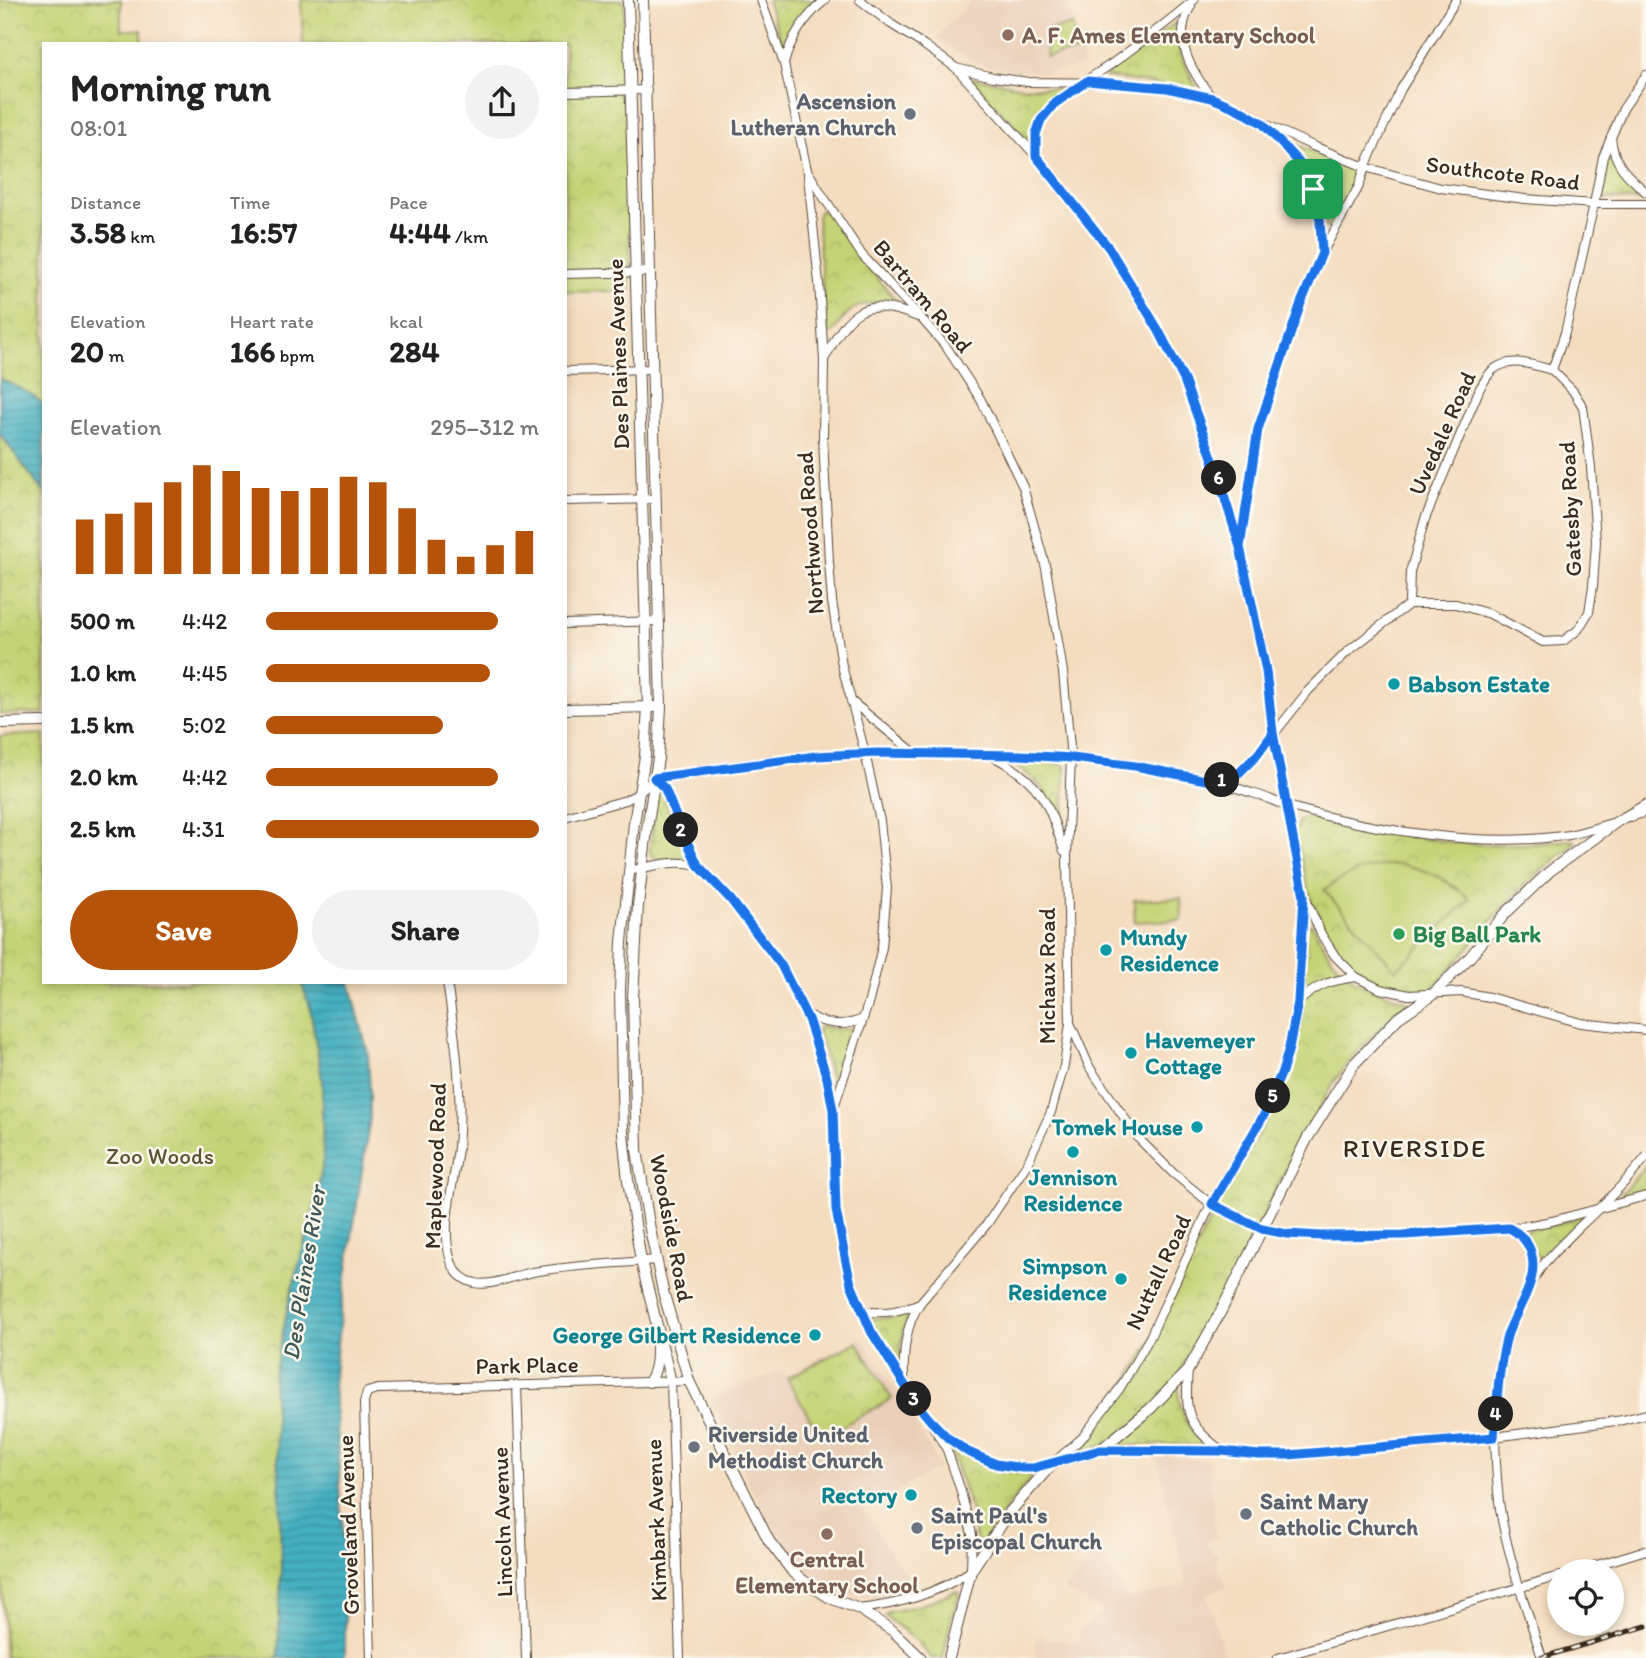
<!DOCTYPE html>
<meta charset="utf-8">
<style>
:root{--surface:#fff;--page:#f2f2f2;--text:#222;--muted:#767676;--accent:#b45309}
body{margin:0;font-family:Itim,sans-serif;background:var(--page);color:var(--text);height:100vh;display:flex;flex-direction:column;font-size:26px;white-space:nowrap}
*{box-sizing:border-box;margin:0}
p{font-size:23px;color:var(--muted)}
.icon{flex:none;width:38px;height:38px;fill:none;stroke:currentColor;stroke-width:2;stroke-linecap:round;stroke-linejoin:round}
.map{position:relative;flex:1;overflow:hidden}
.sheet{position:absolute;left:42px;top:42px;width:525px;height:942px;display:flex;flex-direction:column;background:var(--surface);border-radius:0px;box-shadow:0 4px 10px #0003}
.sheet>*{flex:none}
.buttons{position:absolute;left:1547px;top:1559px;display:grid;gap:14px}
.buttons a{display:grid;place-items:center;width:77px;height:77px;border-radius:50%;background:var(--surface);box-shadow:0 4px 10px #0003;font-size:35px}
.pin{position:absolute;display:grid;place-items:center;width:60px;height:60px;color:#fff;margin:-30px;border-radius:14px;box-shadow:0 4px 10px #0006}
.km{position:absolute;width:35px;height:35px;margin:-18px;border-radius:50%;background:#222;color:#fff;font-size:19px;line-height:35px;text-align:center}
.round{display:grid;place-items:center;flex:none;width:74px;height:74px;border-radius:37px;background:var(--page)}
.head{display:flex;align-items:center;justify-content:space-between;height:119px;padding:0 28px}
h1{font-size:38px;font-weight:700;line-height:52px}
.metrics{display:grid;grid-template-columns:repeat(3,1fr);gap:10px;height:119px;padding:7px 28px}
.metrics div{display:grid;align-content:center}
.metrics b{font-size:30px;font-weight:700}
.metrics small{font-size:19px;font-weight:400}
.metrics p{font-size:19px}
.chart{height:196px;padding:14px 28px}
.chart p{display:flex;justify-content:space-between}
.chart svg{width:100%;height:126px;margin-top:7px;stroke:var(--accent);stroke-width:6}
.action{display:flex;gap:14px;margin-top:auto;padding:14px 28px}
.action a{flex:1;height:80px;border-radius:42px;background:var(--accent);color:#fff;font-size:28px;font-weight:700;line-height:80px;text-align:center}
.action a+a{background:var(--page);color:var(--text)}
ul{padding:0 28px;list-style:none;font-size:23px}
li{display:grid;grid-template-columns:112px 84px 1fr;align-items:center;height:52px}
li i{height:18px;border-radius:9px;background:var(--accent)}
.map>svg:first-child{display:block}
.built{fill:#eaceb7}
.park{fill:url(#park-crowns);stroke:#807e4a;stroke-width:2}
.pitch{fill:#c4d375;stroke:#807e4a;stroke-width:2}
.water{fill:url(#water-rules);stroke:#406d70;stroke-width:2}
.lines{fill:none;stroke-linecap:round;stroke-linejoin:round}
.minor-casing{stroke:#574536;stroke-width:10}
.tertiary-casing{stroke:#574536;stroke-width:12}
.minor{stroke:#fff;stroke-width:8}
.tertiary{stroke:#fff;stroke-width:10}
.rail-casing{stroke:#3b2a1e;stroke-width:5}
.rail{stroke:#fbf7ec;stroke-width:2.5;stroke-dasharray:8;stroke-linecap:butt}
.route-casing{stroke:#fff;stroke-width:14}
.route{stroke:#1a73e8;stroke-width:9}
.education-dot{fill:#8d6e63;stroke:#fbf7ec;stroke-width:2.5}
.worship-dot{fill:#6b7280;stroke:#fbf7ec;stroke-width:2.5}
.culture-dot{fill:#0f9aa8;stroke:#fbf7ec;stroke-width:2.5}
.leisure-dot{fill:#2e9e5b;stroke:#fbf7ec;stroke-width:2.5}
.labels{text-anchor:middle;stroke-width:5;stroke-linejoin:round;paint-order:stroke}
.education-label{font-size:23px;font-weight:bold;fill:#785e54;stroke:#fbf7ec;text-anchor:start}
.worship-label{font-size:23px;font-weight:bold;fill:#5b616d;stroke:#fbf7ec;text-anchor:start}
.street-label{font-size:23px;fill:#3b2a1e;stroke:#fbf7ec}
.culture-label{font-size:23px;font-weight:bold;fill:#0d838f;stroke:#fbf7ec;text-anchor:end}
.leisure-label{font-size:23px;font-weight:bold;fill:#27864d;stroke:#fbf7ec;text-anchor:start}
.park-label{font-size:23px;fill:#5d5434;stroke:#fbf7ec}
.water-label{font-size:24px;font-style:italic;fill:#3e5957;stroke:#fbf7ec}
.quarter-label{font-size:26px;letter-spacing:2px;fill:#3b2a1e;stroke:#fbf7ec}
</style>
<div class="map">
<svg width="1646" height="1658" viewBox="0 0 1646 1658">
<defs>
<pattern id="park-crowns" width="20" height="18" patternUnits="userSpaceOnUse" patternTransform="scale(1.75)"><rect width="20" height="18" fill="#c4d375"/><path d="M2 6a3 3 0 1 1 6 0M12 15a3 3 0 1 1 6 0" fill="none" stroke="#a9b565"/></pattern>
<pattern id="water-rules" width="6" height="5" patternUnits="userSpaceOnUse" patternTransform="scale(1.75)"><rect width="6" height="5" fill="#44b0c1"/><path d="M0 2.5h6" fill="none" stroke="#3a8f9c"/></pattern>
</defs>
<rect width="100%" height="100%" fill="#fbf7ec"/>
<filter id="ink" filterUnits="userSpaceOnUse"><feTurbulence type="fractalNoise" baseFrequency=".0143" numOctaves="2"/><feDisplacementMap in="SourceGraphic" scale="14" xChannelSelector="R" yChannelSelector="G"/><feConvolveMatrix kernelMatrix="1 2 1 2 8 2 1 2 1" color-interpolation-filters="sRGB"/></filter>
<filter id="wash" filterUnits="userSpaceOnUse"><feTurbulence type="fractalNoise" baseFrequency=".00686" numOctaves="4" result="noise"/><feDisplacementMap in="SourceGraphic" scale="28" xChannelSelector="R" yChannelSelector="G"/><feGaussianBlur stdDeviation="1.57" result="paint"/><feColorMatrix in="noise" values="0 0 0 0 0 0 0 0 0 0 0 0 0 0 0 0 0 1.4 0 .05"/><feComposite in="paint" operator="in"/></filter>
<g filter="url(#wash)">
<rect width="100%" height="100%" fill="#f4dcbe"/>
<g class="built">
<polygon points="967,0 1068,0 1084,66 1049,72 1024,72 995,68 981,64 959,53 936,39 968,3"/>
<polygon points="861,1337 899,1395 940,1467 863,1510 914,1589 887,1595 857,1595 842,1591 827,1584 814,1575 792,1554 779,1538 761,1509 710,1399 782,1370 785,1376"/>
<polygon points="1156,1455 1209,1460 1216,1539 1207,1540 1207,1548 1212,1548 1213,1552 1217,1552 1218,1573 1222,1573 1227,1587 1207,1593 1225,1658 1035,1658 1036,1637 1081,1643 1078,1631 1103,1612 1064,1590 1098,1552 1129,1600 1187,1584"/>
</g>
<g class="park">
<path d="M0,0h121v30h21v14h-98v361c-12,-12 -29,-19 -44,-26z"/>
<polygon points="301,0 624,0 631,291 565,292 565,44 303,44"/>
<polygon points="767,0 818,0 803,16 783,46"/>
<polygon points="1181,19 1180,40 1183,61 1196,87 1195,90 1106,77 1110,71"/>
<polygon points="1072,25 1079,51 1046,57 1047,30"/>
<path d="M974,78l50,9 30,1 7,3c-14,18 -28,25 -30,50l-2,1 -56,-61z"/>
<path d="M1290,142l66,28 2,3v6l-29,50 -2,-1c-4,-20 -7,-44 -19,-62 -5,-8 -13,-14 -20,-21z"/>
<polygon points="1610,151 1617,168 1646,197 1646,201 1599,198 1606,163"/>
<path d="M820,210l9,3 28,42 41,47 -3,2c-18,-2 -36,-3 -50,12 -5,6 -9,13 -14,18l-5,-3 -9,-114z"/>
<polygon points="0,434 44,493 44,713 0,714"/>
<polygon points="44,734 44,982 301,982 310,1007 322,1079 323,1163 315,1204 289,1301 273,1381 280,1496 281,1573 278,1658 5,1658 0,1528 0,736"/>
<path d="M1014,759l49,5 2,5 -2,64c-15,-37 -15,-46 -50,-70l-1,-3z"/>
<polygon points="660,791 664,796 677,833 687,853 685,858 658,859 651,855 650,849 657,793"/>
<path d="M1307,817l39,8 102,17 38,3 45,-1 41,-4 3,1v2l-49,40 -25,26 -58,69 -11,10 -9,3 -37,-4 -26,-14 -13,-11 -18,-28 -16,-30 -7,-22 -11,-52c3,-7 4,-10 12,-13z"/>
<path d="M1311,924c8,10 12,22 20,33 20,28 44,34 75,43l1,5c-22,18 -43,37 -61,60 -14,18 -25,40 -36,60 -45,77 -77,162 -126,237 -11,30 -5,59 18,80v3h-93l-26,5 1,-7c25,-34 50,-69 70,-107 19,-36 34,-74 53,-110 22,-45 51,-86 71,-131 23,-53 27,-111 28,-167l1,-3z"/>
<polygon points="820,1026 832,1028 850,1029 853,1031 835,1087 833,1086 823,1048 817,1030"/>
<polygon points="1646,1166 1646,1191 1621,1197 1622,1193"/>
<polygon points="1581,1217 1583,1217 1583,1220 1539,1259 1525,1232 1527,1230 1550,1226"/>
<polygon points="907,1313 909,1314 903,1332 899,1361 896,1362 879,1336 871,1320 873,1318 892,1318"/>
<polygon points="857,1342 892,1399 821,1438 787,1378"/>
<path d="M952,1448c14,6 26,16 41,20 12,4 28,3 39,9l-32,39 -21,33 -2,-2 -5,-33 -21,-65z"/>
<polygon points="956,1591 958,1592 959,1594 950,1625 943,1658 931,1658 917,1641 885,1616 888,1612 918,1606"/>
</g>
<g class="pitch">
<path d="M1399,864c31,6 47,15 71,35l-74,71 -72,-80c27,-19 43,-24 75,-26z"/>
<polygon points="1181,898 1182,920 1135,922 1134,900"/>
</g>
<g class="water">
<path d="M0,379c15,7 32,14 44,26v88l-44,-59z"/>
<polygon points="301,982 350,982 368,1054 370,1091 370,1118 340,1315 333,1384 345,1560 345,1658 278,1658 281,1573 280,1496 273,1381 289,1301 315,1204 323,1163 322,1079 310,1007"/>
</g>
</g>
<g filter="url(#ink)">
<g class="lines">
<g class="minor-casing">
<g id="minor">
<path d="M761,0l23,64 23,106 16,26 39,59 59,63 26,30 34,52 42,87 23,81 17,104 8,86 -4,99 3,166 -6,43 -13,46 -24,52 -40,60 -67,79c-22,9 -35,11 -59,8"/>
<polyline points="860,0 891,24 924,45 956,68 1036,156 1109,248 1159,331 1184,380 1212,457 1240,547 1266,671 1273,733 1304,896 1298,1002 1289,1048 1274,1094 1264,1115 1211,1204 1150,1337 1120,1388 1082,1438 1053,1463 1033,1468 1009,1467 982,1459 958,1445 930,1421"/>
<path d="M1191,6c-20,33 1,66 21,92"/>
<path d="M784,64c7,-27 20,-46 41,-64"/>
<polyline points="956,68 993,77 1028,82 1112,83 1167,88 1212,98 1236,108 1263,123 1313,146 1365,167 1441,188 1525,199 1594,204 1646,204"/>
<polyline points="565,92 647,90"/>
<path d="M1611,138c3,26 15,37 35,54"/>
<path d="M1036,156c0,-13 -1,-25 5,-37 11,-21 56,-44 76,-59 26,-19 52,-39 77,-60"/>
<polyline points="808,176 819,283 824,361 823,438 829,562 832,601 842,666 865,753 880,821 887,888 882,947 869,1001 834,1107"/>
<polyline points="1322,253 1359,186 1365,167 1401,89 1456,0"/>
<polyline points="565,274 650,272"/>
<path d="M825,358c25,-48 38,-62 93,-41"/>
<polyline points="565,371 652,369"/>
<polyline points="565,501 656,499"/>
<polyline points="1241,544 1258,429 1301,303 1322,253 1320,220 1313,189 1305,169 1267,128"/>
<path d="M1409,604l1,-32 15,-53 55,-131c4,-6 8,-14 13,-18 17,-14 40,-5 59,0l13,-37 29,-129 9,-47 20,-48 23,-34"/>
<polyline points="565,624 659,621"/>
<polyline points="851,701 916,754"/>
<path d="M993,756c49,27 54,44 71,95"/>
<path d="M655,778c54,-7 108,-18 162,-22 42,-4 85,-2 127,-2 64,1 127,2 190,12 40,6 80,14 118,27 12,3 23,9 35,13 86,24 194,43 282,29 16,-3 31,-9 46,-13"/>
<path d="M655,778l10,11 15,40 18,36 33,35 50,65 26,49 20,64 6,32 3,100 9,47 6,27 20,47 45,72 14,18 17,29 13,38 12,46 -1,37c-35,23 -71,33 -112,38"/>
<polyline points="1217,782 1239,773 1258,754 1308,691 1347,652 1409,604 1456,604 1490,614 1543,642 1563,641 1578,630 1589,612 1593,586 1596,542 1591,467 1583,407 1573,391 1552,370"/>
<polyline points="565,817 626,800 639,793 655,778"/>
<polyline points="1631,817 1646,812"/>
<path d="M629,871c24,-5 45,-12 69,-6"/>
<polyline points="1306,899 1321,934 1335,956 1356,977 1380,989 1409,995 1461,992 1489,997 1581,1023 1646,1030"/>
<path d="M447,982c8,54 16,110 11,165 -3,34 -15,67 -10,101 2,16 9,31 27,35 16,4 41,-8 58,-11 40,-7 82,-8 122,-12"/>
<path d="M1298,1002c21,-18 31,-21 58,-25"/>
<path d="M807,1014c16,11 38,13 56,5"/>
<polyline points="1071,1025 1090,1068 1139,1139 1173,1173 1211,1204 1262,1229 1287,1234 1321,1236 1404,1235 1509,1229 1552,1221 1646,1196"/>
<path d="M1509,1229c23,11 25,25 24,49"/>
<path d="M1188,1370c-3,44 -2,53 34,81"/>
<path d="M904,1380c-1,-27 1,-54 16,-77"/>
<polyline points="671,1382 680,1658"/>
<polyline points="517,1385 526,1658"/>
<polyline points="1100,1450 1222,1451 1276,1456 1289,1456 1494,1437 1623,1420 1646,1414"/>
<polyline points="1574,1572 1646,1550"/>
<polyline points="371,1658 364,1403 367,1392 378,1389 689,1381"/>
<polyline points="1278,1658 1559,1576"/>
<path d="M1542,1658c-14,-46 -31,-91 -40,-138 -4,-19 -5,-38 -6,-58 -4,-69 5,-140 47,-197 10,-13 22,-23 33,-35 25,-23 49,-46 70,-73"/>
</g>
</g>
<g class="tertiary-casing">
<g id="tertiary">
<polyline points="628,0 648,707 645,756 634,823 622,942 620,991 623,1133 628,1180 641,1261 671,1382"/>
<polyline points="643,0 661,707 658,758 647,829 638,905 633,998 637,1150 649,1224 663,1291 689,1381 769,1541 792,1571 804,1581 830,1598 859,1609 893,1631 921,1658"/>
<polyline points="565,709 654,707"/>
<polyline points="0,723 44,722"/>
<path d="M649,1382c9,-13 8,-26 8,-41"/>
<polyline points="949,1658 971,1571 1009,1513 1053,1463 1100,1450 1150,1409 1188,1370 1220,1313 1307,1139 1354,1064 1398,1018 1432,995 1470,957 1504,915 1550,871 1618,821 1646,805"/>
</g>
</g>
<use href="#minor" class="minor"/>
<use href="#tertiary" class="tertiary"/>
<g class="rail-casing">
<polyline id="rail" points="1540,1658 1646,1626"/>
</g>
<use href="#rail" class="rail"/>
</g>
</g>
<g class="lines" filter="url(#ink)">
<g class="route-casing">
<path id="route" d="M1313,189l7,31 2,33 -21,50 -43,126 -18,118 26,124 7,62 -15,21 -19,19 -23,9 -81,-16 -63,-8 -52,-3 -143,-2 -61,3 -162,22 11,11 16,40 17,36 33,35 50,65 27,54 19,59 6,32 3,100 9,47 6,27 20,47 45,72 14,17 18,18 20,14 28,12 26,4h11l67,-18 122,1 37,4h30l205,-18c3,-34 4,-68 13,-101 7,-22 26,-47 26,-70 0,-18 -8,-30 -24,-38l-105,7 -83,1 -34,-2 -25,-5 -50,-25 52,-89 19,-46 6,-21 9,-46 6,-106 -31,-163 -7,-62 -26,-124 -28,-90 -28,-77 -25,-49 -50,-83 -73,-92v-22l5,-14 13,-16 33,-23 80,7 45,10 24,10 26,15 43,46 8,20"/>
</g>
<use href="#route" class="route"/>
</g>
<g class="education-dot">
<circle cx="1008" cy="35" r="7"/>
<circle cx="827" cy="1534" r="7"/>
</g>
<g class="worship-dot">
<circle cx="910" cy="114" r="7"/>
<circle cx="694" cy="1447" r="7"/>
<circle cx="1246" cy="1514" r="7"/>
<circle cx="917" cy="1528" r="7"/>
</g>
<g class="culture-dot">
<circle cx="1394" cy="684" r="7"/>
<circle cx="1106" cy="950" r="7"/>
<circle cx="1131" cy="1053" r="7"/>
<circle cx="1197" cy="1127" r="7"/>
<circle cx="1073" cy="1152" r="7"/>
<circle cx="1121" cy="1279" r="7"/>
<circle cx="815" cy="1335" r="7"/>
<circle cx="911" cy="1495" r="7"/>
</g>
<circle class="leisure-dot" cx="1399" cy="934" r="7"/>
<g class="labels">
<g class="education-label">
<text x="1022" y="43">A. F. Ames Elementary School</text>
<text x="827" y="1567" text-anchor="middle">Central<tspan x="827" dy="26">Elementary School</tspan></text>
</g>
<g class="worship-label">
<text x="896" y="109" text-anchor="end">Ascension<tspan x="896" dy="26">Lutheran Church</tspan></text>
<text x="708" y="1442">Riverside United<tspan x="708" dy="26">Methodist Church</tspan></text>
<text x="1260" y="1509">Saint Mary<tspan x="1260" dy="26">Catholic Church</tspan></text>
<text x="931" y="1523">Saint Paul's<tspan x="931" dy="26">Episcopal Church</tspan></text>
</g>
<g class="street-label">
<text transform="translate(1503 173) rotate(7)" y="8">Southcote Road</text>
<text transform="translate(923 296) rotate(50)" y="8">Bartram Road</text>
<text transform="translate(618 354) rotate(-92)" y="8">Des Plaines Avenue</text>
<text transform="translate(1442 433) rotate(-66)" y="8">Uvedale Road</text>
<text transform="translate(1570 509) rotate(-93)" y="8">Gatesby Road</text>
<text transform="translate(810 533) rotate(-94)" y="8">Northwood Road</text>
<text transform="translate(1047 976) rotate(-90)" y="8">Michaux Road</text>
<text transform="translate(435 1166) rotate(-88)" y="8">Maplewood Road</text>
<text transform="translate(672 1228) rotate(79)" y="8">Woodside Road</text>
<text transform="translate(1158 1272) rotate(-65)" y="8">Nuttall Road</text>
<text transform="translate(527 1365) rotate(-1)" y="8">Park Place</text>
<text transform="translate(656 1520) rotate(-92)" y="8">Kimbark Avenue</text>
<text transform="translate(502 1522) rotate(-92)" y="8">Lincoln Avenue</text>
<text transform="translate(348 1525) rotate(-92)" y="8">Groveland Avenue</text>
</g>
<g class="culture-label">
<text x="1408" y="692" text-anchor="start">Babson Estate</text>
<text x="1120" y="945" text-anchor="start">Mundy<tspan x="1120" dy="26">Residence</tspan></text>
<text x="1145" y="1048" text-anchor="start">Havemeyer<tspan x="1145" dy="26">Cottage</tspan></text>
<text x="1183" y="1135">Tomek House</text>
<text x="1073" y="1185" text-anchor="middle">Jennison<tspan x="1073" dy="26">Residence</tspan></text>
<text x="1107" y="1274">Simpson<tspan x="1107" dy="26">Residence</tspan></text>
<text x="801" y="1343">George Gilbert Residence</text>
<text x="897" y="1503">Rectory</text>
</g>
<g class="leisure-label">
<text x="1413" y="942">Big Ball Park</text>
</g>
<g class="park-label">
<text x="160" y="1164">Zoo Woods</text>
</g>
<g class="water-label">
<text transform="translate(304 1273) rotate(-81)" y="8">Des Plaines River</text>
</g>
<g class="quarter-label">
<text x="1415" y="1157">RIVERSIDE</text>
</g>
</g>
</svg>
<div class="buttons">
<a><svg class="icon" aria-label="locate" viewBox="0 0 24 24"><circle cx="12" cy="12" r="6"/><path d="M12 2v4M12 18v4M2 12h4M18 12h4"/></svg></a>
</div>
<div class="pin" style="left:1313px;top:189px;background:#1e9e55"><svg class="icon" aria-label="arrive" viewBox="0 0 24 24"><path d="M6 21V4h12l-3 4 3 4H6"/></svg></div>
<b class="km" style="left:1222px;top:780px">1</b>
<b class="km" style="left:681px;top:830px">2</b>
<b class="km" style="left:914px;top:1399px">3</b>
<b class="km" style="left:1496px;top:1414px">4</b>
<b class="km" style="left:1273px;top:1096px">5</b>
<b class="km" style="left:1219px;top:478px">6</b>
<section class="sheet">
<div class="head"><div><h1>Morning run</h1><p>08:01</p></div><a class="round"><svg class="icon" aria-label="share" viewBox="0 0 24 24"><path d="M12 15V3M7 8l5-5 5 5M5 13v7h14v-7"/></svg></a></div>
<div class="metrics">
<div><p>Distance</p><b>3.58<small> km</small></b></div>
<div><p>Time</p><b>16:57</b></div>
<div><p>Pace</p><b>4:44<small> /km</small></b></div>
</div>
<div class="metrics">
<div><p>Elevation</p><b>20<small> m</small></b></div>
<div><p>Heart rate</p><b>166<small> bpm</small></b></div>
<div><p>kcal</p><b>284</b></div>
</div>
<div class="chart"><p><span>Elevation</span>295–312 m</p>
<svg viewBox="0 0 160 44" preserveAspectRatio="none"><path d="M5 44V25M15 44V23M25 44V19M35 44V12M45 44V6M55 44V8M65 44V14M75 44V15M85 44V14M95 44V10M105 44V12M115 44V21M125 44V32M135 44V38M145 44V34M155 44V29"/></svg>
</div>
<ul>
<li><b>500 m</b>4:42<i style="width:85%"></i></li>
<li><b>1.0 km</b>4:45<i style="width:82%"></i></li>
<li><b>1.5 km</b>5:02<i style="width:65%"></i></li>
<li><b>2.0 km</b>4:42<i style="width:85%"></i></li>
<li><b>2.5 km</b>4:31<i style="width:100%"></i></li>
</ul>
<div class="action"><a>Save</a><a>Share</a></div>
</section>
</div>
